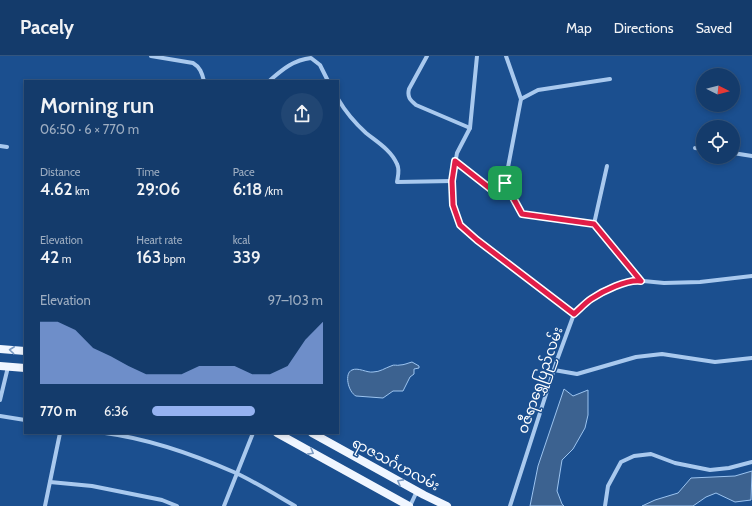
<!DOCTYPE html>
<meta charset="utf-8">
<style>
:root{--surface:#143b6b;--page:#214673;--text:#f1f3f6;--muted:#9dadc1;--line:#33557e;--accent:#95b2f1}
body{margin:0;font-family:Cabin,"Noto Sans Myanmar",sans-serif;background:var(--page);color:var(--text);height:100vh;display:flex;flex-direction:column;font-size:15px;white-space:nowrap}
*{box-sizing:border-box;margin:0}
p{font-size:13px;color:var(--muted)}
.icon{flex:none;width:22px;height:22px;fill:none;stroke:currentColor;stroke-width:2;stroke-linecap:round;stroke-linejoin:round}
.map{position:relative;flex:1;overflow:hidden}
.sheet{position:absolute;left:24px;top:24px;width:315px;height:354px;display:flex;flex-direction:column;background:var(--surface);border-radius:0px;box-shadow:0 2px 6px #0003,0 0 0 1px var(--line)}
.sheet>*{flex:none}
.needle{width:26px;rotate:96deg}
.buttons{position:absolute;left:696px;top:12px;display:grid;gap:8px}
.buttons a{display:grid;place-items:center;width:44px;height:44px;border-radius:50%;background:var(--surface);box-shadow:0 2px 6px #0003,0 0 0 1px var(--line);font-size:20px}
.pin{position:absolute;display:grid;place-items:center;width:34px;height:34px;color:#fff;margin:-17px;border-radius:8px;box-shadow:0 2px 6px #0006}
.round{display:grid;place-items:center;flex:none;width:42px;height:42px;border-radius:21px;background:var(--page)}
.summary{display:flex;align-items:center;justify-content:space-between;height:68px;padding:0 16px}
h1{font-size:22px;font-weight:600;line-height:30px}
.stats{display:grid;grid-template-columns:repeat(3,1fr);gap:6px;height:68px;padding:4px 16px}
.stats div{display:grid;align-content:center}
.stats b{font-size:17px;font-weight:600}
.stats small{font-size:11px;font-weight:400}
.stats p{font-size:11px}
.chart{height:112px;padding:8px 16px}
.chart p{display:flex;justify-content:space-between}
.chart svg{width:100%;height:72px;margin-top:4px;fill:var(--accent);opacity:.7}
ul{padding:0 16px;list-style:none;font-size:13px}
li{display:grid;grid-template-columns:64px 48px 1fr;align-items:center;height:30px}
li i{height:10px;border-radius:5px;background:var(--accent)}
header{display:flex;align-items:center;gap:24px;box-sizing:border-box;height:56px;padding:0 20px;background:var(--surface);border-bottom:1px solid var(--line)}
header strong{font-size:19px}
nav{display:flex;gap:22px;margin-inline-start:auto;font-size:14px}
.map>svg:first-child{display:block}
.water{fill:#3c6290;stroke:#9cc4f0}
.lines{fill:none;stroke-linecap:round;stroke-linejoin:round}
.minor{stroke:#a9c9ee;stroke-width:4}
.primary{stroke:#f0f6ff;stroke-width:8}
.oneway{stroke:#7b9ac1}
.route-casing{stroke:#fff;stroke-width:8}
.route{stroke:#e11d48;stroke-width:5}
.labels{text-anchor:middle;stroke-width:3;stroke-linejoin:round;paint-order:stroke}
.street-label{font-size:14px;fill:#fff;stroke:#1b4f8f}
</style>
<header>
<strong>Pacely</strong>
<nav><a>Map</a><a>Directions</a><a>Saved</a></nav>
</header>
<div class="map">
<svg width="752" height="450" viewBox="0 0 752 450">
<rect width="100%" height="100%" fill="#1b4f8f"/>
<g class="water">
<path d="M412,306l7,4v2l-5,1v5l-4,3 -7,14h-10l-10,7 -27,-2c-8,-4 -12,-23 -4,-26 6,-3 15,3 21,2 7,0 12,-4 18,-6 3,-2 6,0 9,-1 4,0 8,-2 12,-3z"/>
<polygon points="564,333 573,340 588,334 588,359 585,372 573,393 562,404 557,435 562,448 564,450 530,450 538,410"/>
<polygon points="752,415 751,444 735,446 716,437 706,441 693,450 642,450 655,444 678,437 691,422 735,420"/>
</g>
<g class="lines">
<g class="minor">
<path d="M151,0l42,7c7,4 9,10 11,18"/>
<path d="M427,0l-18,33c-2,8 1,11 7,16l54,23"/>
<polyline points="477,0 470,72 457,97 452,125 453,149 460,169 477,183 574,258 557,304 510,450"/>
<polyline points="506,0 521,43"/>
<path d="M269,25c13,-11 24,-21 42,-23l9,7 8,16"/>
<path d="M338,43c7,12 17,24 28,34 11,9 25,17 31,31 3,6 1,12 0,18l55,-1"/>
<polyline points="0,90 7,91"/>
<polyline points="695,92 703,93"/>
<polyline points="733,97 752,100"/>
<polyline points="455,105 492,134 505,127 521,43 538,34 610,23"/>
<polyline points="505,127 522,158 594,168 641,225"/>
<polyline points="594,168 607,110"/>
<polyline points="574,258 591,243 612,232 633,224 664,227 700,226 752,220"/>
<polyline points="554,314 577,318 636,301 662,298 715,306 752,302"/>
<polyline points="0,344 8,311"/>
<polyline points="0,360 25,364"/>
<path d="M105,377c45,6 90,22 131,40 21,10 40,22 59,33"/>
<polyline points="50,426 92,430 162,444 177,450"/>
<polyline points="45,450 60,377"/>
<polyline points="224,450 253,377"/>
<polyline points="410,450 417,435"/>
<polyline points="605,450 608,430 621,406 634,400 651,398 675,407 710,414 729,412 752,406"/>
</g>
<g class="primary">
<polyline points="0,293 25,295"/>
<polyline points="0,310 25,312"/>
<polyline points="277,377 409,450"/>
<polyline points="312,377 424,439 447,450"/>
</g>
</g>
<defs><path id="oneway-chevron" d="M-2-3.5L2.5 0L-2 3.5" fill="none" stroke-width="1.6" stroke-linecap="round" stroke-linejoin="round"/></defs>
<g class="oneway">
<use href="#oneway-chevron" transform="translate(12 294) rotate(-174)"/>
<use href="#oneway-chevron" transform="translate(311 396) rotate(29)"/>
<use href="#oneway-chevron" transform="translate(400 426) rotate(-151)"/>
</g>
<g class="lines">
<g class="route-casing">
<path id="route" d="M455,105l37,29 13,-7 17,31 72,10 47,57c-14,-2 -38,10 -50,18 -6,4 -11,10 -17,15l-97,-74 -17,-15 -7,-20 -1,-24z"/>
</g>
<use href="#route" class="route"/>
</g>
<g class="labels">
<g class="street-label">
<text transform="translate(540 324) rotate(-71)" y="5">ဝဇီရာရွှေပြည်လမ်း</text>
<text transform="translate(396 408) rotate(28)" y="5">ရာဇသင်္ဂဟလမ်း</text>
</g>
</g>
</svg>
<div class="buttons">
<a><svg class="needle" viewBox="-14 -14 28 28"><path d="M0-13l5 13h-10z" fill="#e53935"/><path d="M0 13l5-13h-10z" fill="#9dadc1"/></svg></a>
<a><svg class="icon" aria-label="locate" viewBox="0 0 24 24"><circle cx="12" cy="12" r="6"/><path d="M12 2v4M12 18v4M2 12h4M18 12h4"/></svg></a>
</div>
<div class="pin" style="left:505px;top:127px;background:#1e9e55"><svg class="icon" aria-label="arrive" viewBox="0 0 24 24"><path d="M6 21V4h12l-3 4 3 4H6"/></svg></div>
<section class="sheet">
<div class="summary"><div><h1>Morning run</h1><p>06:50 · 6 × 770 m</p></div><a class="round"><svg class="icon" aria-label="share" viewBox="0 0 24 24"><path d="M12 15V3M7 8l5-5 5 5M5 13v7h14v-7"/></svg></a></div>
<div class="stats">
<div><p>Distance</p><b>4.62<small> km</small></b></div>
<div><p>Time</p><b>29:06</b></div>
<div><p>Pace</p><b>6:18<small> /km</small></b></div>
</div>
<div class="stats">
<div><p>Elevation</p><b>42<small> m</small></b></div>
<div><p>Heart rate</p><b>163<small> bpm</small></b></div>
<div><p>kcal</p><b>339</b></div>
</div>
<div class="chart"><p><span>Elevation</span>97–103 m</p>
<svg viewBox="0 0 160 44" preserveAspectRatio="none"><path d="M0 44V6L10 6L20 11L30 22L40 27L50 33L60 38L70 38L80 38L90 33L100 33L110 33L120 38L130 38L140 33L150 17L160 6V44z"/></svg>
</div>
<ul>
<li><b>770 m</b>6:36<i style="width:60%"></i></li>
</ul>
</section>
</div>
